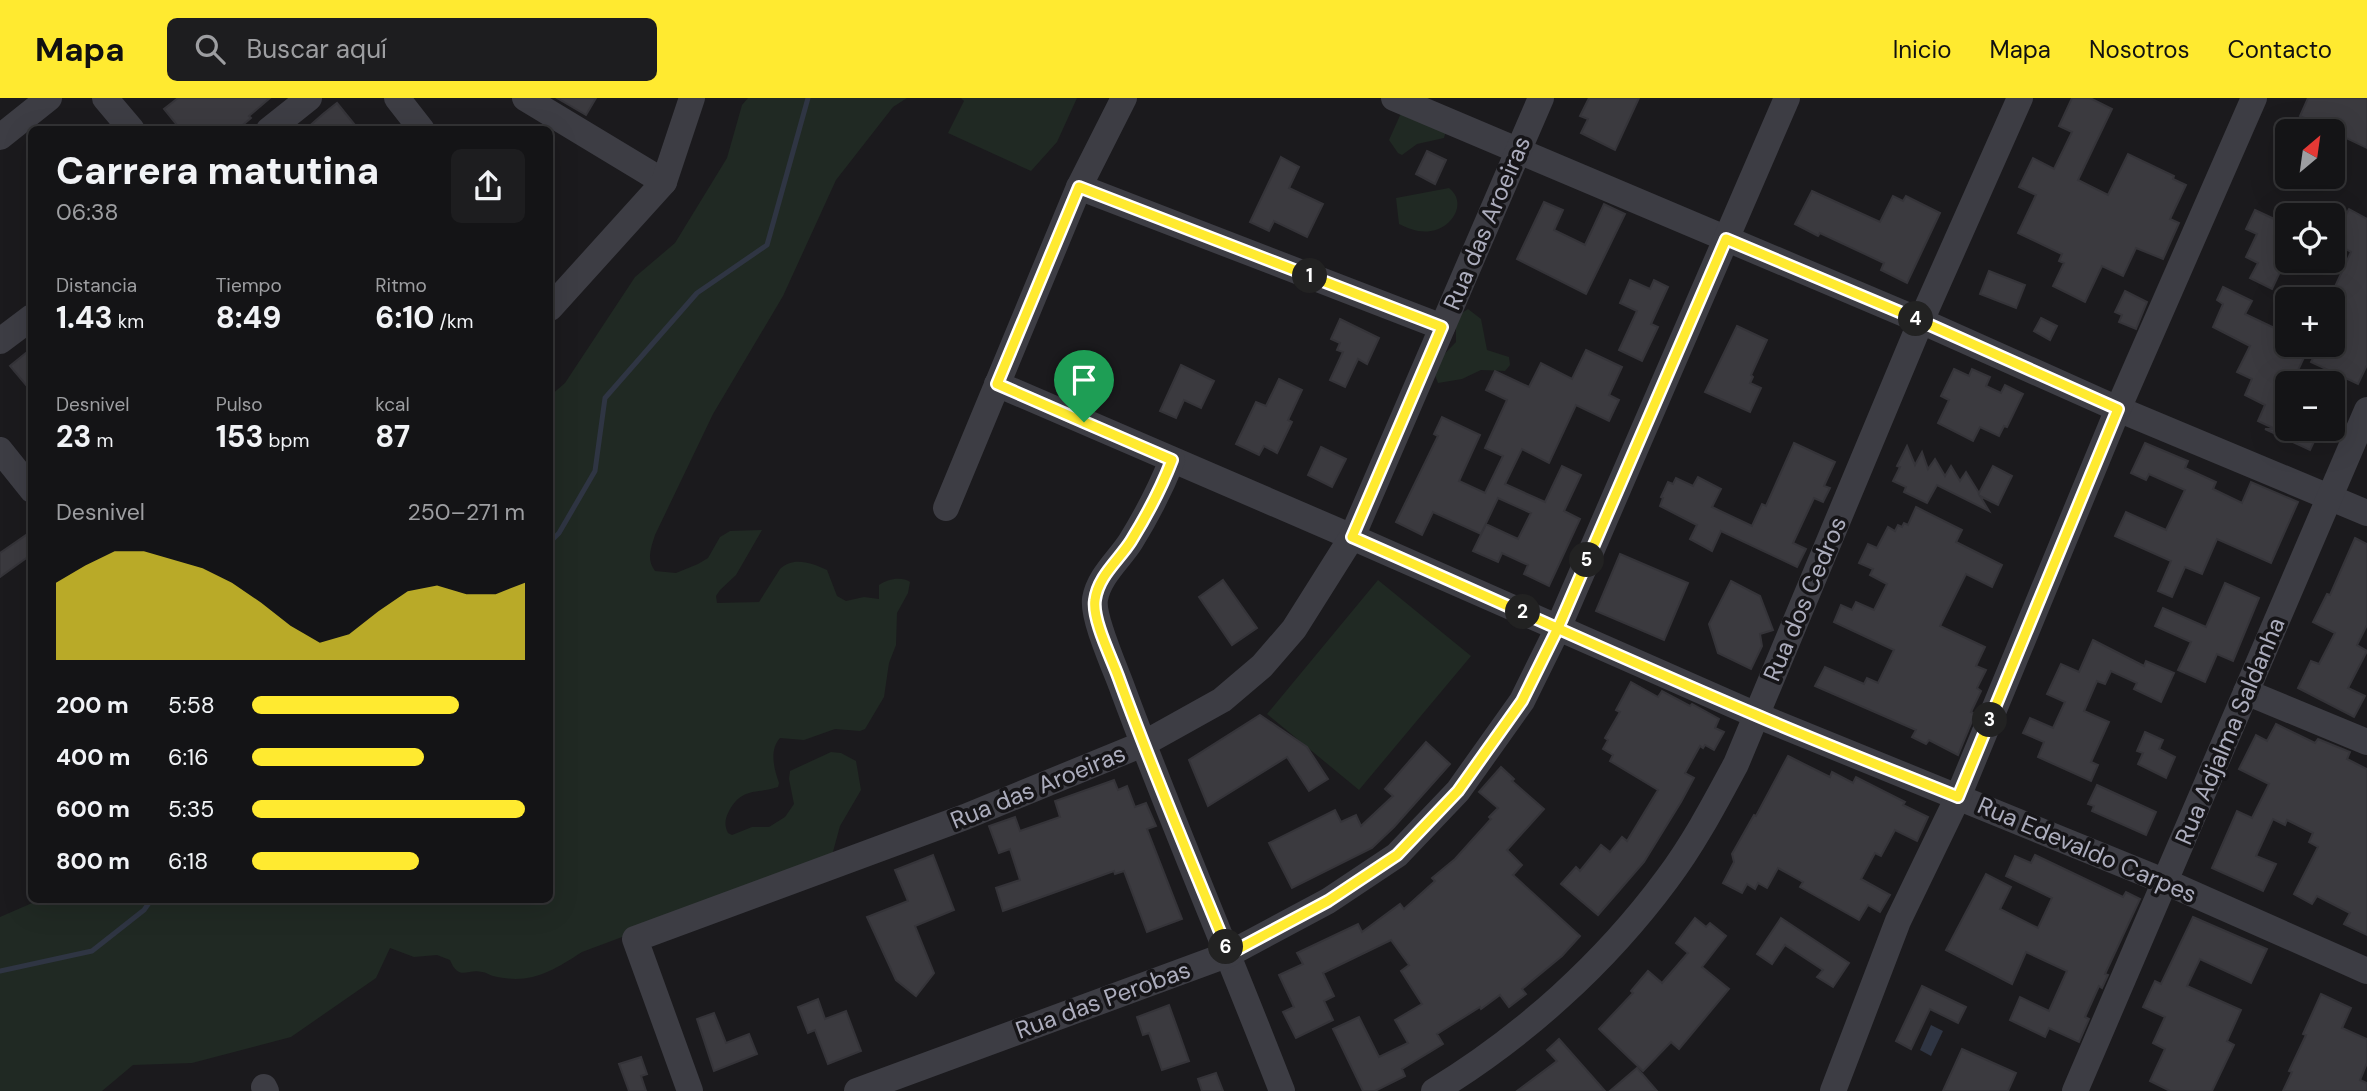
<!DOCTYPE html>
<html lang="es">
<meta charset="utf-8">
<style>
:root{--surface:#141416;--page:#1d1d1f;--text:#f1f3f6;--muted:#9d9ea1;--line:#333335;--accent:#ffea30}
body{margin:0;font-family:"DM Sans",sans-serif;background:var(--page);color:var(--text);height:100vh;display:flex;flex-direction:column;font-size:26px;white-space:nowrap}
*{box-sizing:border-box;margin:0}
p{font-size:23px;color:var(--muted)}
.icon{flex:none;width:38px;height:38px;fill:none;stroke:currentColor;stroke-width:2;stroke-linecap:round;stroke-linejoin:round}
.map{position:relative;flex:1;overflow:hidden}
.side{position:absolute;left:28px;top:28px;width:525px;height:777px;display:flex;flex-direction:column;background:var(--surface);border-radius:10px;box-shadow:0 7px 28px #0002,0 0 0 2px var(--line)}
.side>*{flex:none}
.needle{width:46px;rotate:29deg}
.tools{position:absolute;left:2275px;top:21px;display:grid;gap:14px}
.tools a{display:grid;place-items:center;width:70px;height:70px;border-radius:10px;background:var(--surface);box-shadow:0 7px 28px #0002,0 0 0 2px var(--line);font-size:35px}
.pin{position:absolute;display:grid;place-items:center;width:60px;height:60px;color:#fff;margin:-72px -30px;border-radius:50% 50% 50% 0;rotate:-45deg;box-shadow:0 0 7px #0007}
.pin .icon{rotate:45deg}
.km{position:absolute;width:35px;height:35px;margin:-18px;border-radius:50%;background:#222;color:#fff;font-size:19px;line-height:35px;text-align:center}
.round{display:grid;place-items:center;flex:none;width:74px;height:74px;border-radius:10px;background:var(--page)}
.overview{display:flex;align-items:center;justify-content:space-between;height:119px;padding:0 28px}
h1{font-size:38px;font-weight:800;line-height:52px}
.stats{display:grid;grid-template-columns:repeat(3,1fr);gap:10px;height:119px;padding:7px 28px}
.stats div{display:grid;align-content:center}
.stats b{font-size:30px;font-weight:800}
.stats small{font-size:19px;font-weight:400}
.stats p{font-size:19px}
.chart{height:196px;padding:14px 28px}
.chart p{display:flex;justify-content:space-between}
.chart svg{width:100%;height:126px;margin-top:7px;fill:var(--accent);opacity:.7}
ul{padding:0 28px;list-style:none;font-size:23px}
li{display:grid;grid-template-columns:112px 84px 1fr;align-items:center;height:52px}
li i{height:18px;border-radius:9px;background:var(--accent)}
header{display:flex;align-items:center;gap:42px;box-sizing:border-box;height:98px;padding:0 35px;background:var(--accent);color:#111}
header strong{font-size:33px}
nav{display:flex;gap:38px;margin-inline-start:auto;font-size:24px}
.search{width:490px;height:63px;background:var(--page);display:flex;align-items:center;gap:18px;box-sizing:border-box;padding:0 24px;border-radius:10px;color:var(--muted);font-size:26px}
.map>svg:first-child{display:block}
.green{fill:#202923}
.water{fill:#2f3543}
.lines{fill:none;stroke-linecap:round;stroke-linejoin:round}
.stream{stroke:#2f3543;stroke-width:5}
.building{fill:#3b3a3f;stroke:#353439;stroke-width:2}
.minor{stroke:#3d3d44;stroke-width:26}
.route-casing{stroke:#fff;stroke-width:14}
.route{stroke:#ffea30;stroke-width:9}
.labels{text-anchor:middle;stroke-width:7;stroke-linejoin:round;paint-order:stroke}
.street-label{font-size:24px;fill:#acadbd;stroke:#161518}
</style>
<header>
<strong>Mapa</strong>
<div class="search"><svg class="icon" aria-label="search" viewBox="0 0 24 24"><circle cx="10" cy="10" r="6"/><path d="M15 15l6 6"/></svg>Buscar aquí</div>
<nav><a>Inicio</a><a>Mapa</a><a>Nosotros</a><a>Contacto</a></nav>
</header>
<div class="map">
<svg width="2367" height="993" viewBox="0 0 2367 993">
<rect width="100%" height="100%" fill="#1b1a1d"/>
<g class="green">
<path d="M748,0h159l-14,9 -57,73 -53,116 -70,118 -58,121c-4,13 -9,24 0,36l21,2 22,-9 10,-6 12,-21 10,-6 32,-1 -26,45 -16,15 -4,6 1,7 42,-1 21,-33c13,-13 32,-6 47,1l10,26 9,5 18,-4 15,2v-14c8,-6 23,-9 31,-3l-2,11 -11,20 -1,32 -7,18 -5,34 -19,32 -5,2 -25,-2 -31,11 -24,-2c-11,12 -6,31 -1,45l-1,4c-22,7 -36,0 -49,24 -4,8 -5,14 -1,22l4,2 20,-8h17l16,-10 9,-13 -5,-25 1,-8 41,-19 10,1 15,8 5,29 -21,36 -9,33 -249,93c-31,20 -52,33 -89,24 -4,-1 -7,-4 -11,-4 -14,-4 -23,10 -32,-12l-13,-5 -23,2 -24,-9 -14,30 -85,59 -99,26 -59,2 -31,26h-102v-174l39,-17h511v-504l15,-13 70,-106 40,-34 52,-85 15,-53z"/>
<polygon points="961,0 1077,0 1057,44 1031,73 948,35 964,3"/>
<polygon points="1402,13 1448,26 1444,40 1417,46 1402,57 1398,55 1389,42"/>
<path d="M1449,90c19,15 3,40 -18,43 -12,2 -21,-2 -32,-7l-3,-26z"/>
<polygon points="1468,211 1481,221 1487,252 1509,259 1510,267 1505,273 1481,272 1462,281 1438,285 1432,269 1456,244 1456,219"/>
<polygon points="1378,482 1471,558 1359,692 1267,616"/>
</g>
<polygon class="water" points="1931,927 1943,933 1931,958 1920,952"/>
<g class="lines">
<g class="stream">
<polyline points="550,444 559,435 595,373 605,300 697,195 767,147 808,0"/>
<polyline points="0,873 92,853 144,812 151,802"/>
</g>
</g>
<g class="building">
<polygon points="178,0 270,0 249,18 251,20 237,32 181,32 164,11"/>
<polygon points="557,0 596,0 586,17"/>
<polygon points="1589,0 1639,0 1615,52 1581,35 1588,21 1580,18"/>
<polygon points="2072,0 2090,0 2112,11 2078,82 2108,97 2128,56 2174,78 2173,81 2186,87 2170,121 2179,125 2163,161 2136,150 2123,178 2102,168 2085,204 2053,188 2064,165 2059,163 2062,156 2018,135 2036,97 2019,89 2033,60 2054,71 2072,34 2059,28"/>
<polygon points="2308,0 2367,0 2367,50 2300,18"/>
<polygon points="337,5 359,32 305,32 323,16"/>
<polygon points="1427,53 1446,62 1435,86 1416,76"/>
<polygon points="1281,59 1299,69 1289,90 1323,106 1307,139 1274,123 1269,133 1250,124"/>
<polygon points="1812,93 1880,124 1893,98 1903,103 1906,98 1940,115 1907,185 1881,172 1884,165 1820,135 1818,138 1795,126"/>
<polygon points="1544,104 1563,112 1554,132 1585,147 1604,106 1625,116 1586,196 1517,161"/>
<polygon points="2349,111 2367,121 2367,267 2358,286 2311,264 2320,247 2333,247 2333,193 2351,154 2333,144 2333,141"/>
<polygon points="2255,112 2287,127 2287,159 2272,191 2250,180 2258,165 2246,159 2257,136 2246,131"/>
<polygon points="1989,173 2025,187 2016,210 1980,196"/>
<polygon points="1630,182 1650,191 1654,182 1668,189 1651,226 1658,229 1642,263 1619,252 1637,213 1620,205"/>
<polygon points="2223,189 2252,203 2245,216 2287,236 2287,247 2299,247 2308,251 2292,285 2287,285 2287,331 2320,331 2310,352 2265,331 2275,331 2258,323 2265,307 2245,297 2252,281 2237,274 2250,248 2213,229 2223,206 2217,202"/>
<polygon points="2125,193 2147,204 2136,231 2119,224 2122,217 2115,214"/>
<polygon points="2041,220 2057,228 2050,242 2034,233"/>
<polygon points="1340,221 1379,240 1367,266 1358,261 1345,289 1330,282 1343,254 1337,252 1340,245 1331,241"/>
<polygon points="1737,228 1767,242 1751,277 1753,279 1750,285 1761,290 1750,314 1705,294"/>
<polygon points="32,250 32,294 10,268"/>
<polygon points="1586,252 1622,269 1609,297 1619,302 1609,323 1576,307 1549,365 1522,351 1505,386 1545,404 1562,368 1581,377 1564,413 1580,421 1549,488 1524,476 1528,467 1502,455 1498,464 1473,453 1486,426 1518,441 1531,415 1498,400 1481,436 1433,414 1422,437 1396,424 1438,338 1434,336 1442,319 1480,337 1459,383 1485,395 1503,358 1485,350 1507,302 1486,292 1495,273 1529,289 1541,265 1572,281"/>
<polygon points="1181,267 1214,283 1201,310 1184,302 1176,320 1160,313"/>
<polygon points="1954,271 1969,278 1972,271 1990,279 1986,288 2001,295 2005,287 2023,296 2007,329 2004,328 1999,338 1980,329 1973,343 1938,325 1949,302 1941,298"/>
<polygon points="1279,281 1302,292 1288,322 1292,324 1277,355 1264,348 1259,357 1236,346 1256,304 1266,308"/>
<polygon points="1794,345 1835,364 1824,388 1830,390 1823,404 1814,400 1793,445 1806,451 1797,469 1721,433 1712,453 1690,441 1697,427 1660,408 1663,400 1661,399 1668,384 1673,386 1676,380 1693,388 1698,379 1721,391 1712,409 1752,428 1762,406 1766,408"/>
<polygon points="2145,345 2188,363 2185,370 2216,384 2213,391 2242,405 2251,384 2298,404 2271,465 2217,441 2202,476 2185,469 2172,499 2158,493 2171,463 2115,438 2126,414 2166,432 2185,392 2149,376 2146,382 2131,375"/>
<polygon points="1907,348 1915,367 1922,354 1928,371 1935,361 1945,378 1951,368 1960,383 1966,374 1979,395 1993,368 2012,378 1998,407 1980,398 1989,413 1937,387 1927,405 1904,394 1906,389 1893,383 1900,369 1897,368"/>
<polygon points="1321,349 1346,361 1332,389 1308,377"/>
<polygon points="1916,409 1962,432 1956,444 2002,467 1992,489 1966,476 1940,528 1985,549 1976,568 1986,572 1977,590 1981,593 1971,614 1975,616 1958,657 1929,642 1926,646 1912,639 1916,632 1815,588 1825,569 1864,586 1867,580 1878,585 1894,552 1834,524 1841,507 1852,512 1856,504 1874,512 1887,486 1870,477 1873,471 1859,465 1868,446 1877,450 1888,429 1895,433 1898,427 1902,429 1904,425 1908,427"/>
<polygon points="32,433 32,456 0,479 0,455"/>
<polygon points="2355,440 2367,446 2367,527 2357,547 2367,553 2348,590 2365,598 2354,619 2298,590 2311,563 2319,566 2335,535 2313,524 2327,496 2330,497"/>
<polygon points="1620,456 1688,485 1664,542 1596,513"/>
<polygon points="1223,482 1257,530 1232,547 1199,499"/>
<polygon points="1731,483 1760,498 1773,532 1760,536 1762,548 1751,571 1718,555 1709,526"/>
<polygon points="2225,485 2259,500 2233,563 2217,556 2205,584 2178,572 2191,544 2155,528 2163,510 2206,529"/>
<polygon points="2093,542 2144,568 2146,563 2174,575 2161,604 2134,591 2137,585 2111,573 2105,586 2097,583 2084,613 2109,624 2091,664 2098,667 2091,683 2038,659 2044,644 2023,635 2030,620 2053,630 2065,604 2047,596 2061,566 2079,574"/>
<polygon points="1631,584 1658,599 1662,593 1690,608 1692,606 1719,621 1715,630 1724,634 1714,652 1705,647 1703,650 1700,648 1685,675 1694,680 1681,704 1644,764 1598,817 1561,786 1576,769 1580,773 1601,747 1610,754 1622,739 1627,743 1658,692 1610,663 1613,657 1603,651 1608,642 1605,640 1620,614 1616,612"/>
<polygon points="1260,617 1307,649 1328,681 1309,693 1287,659 1208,708 1189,662"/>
<polygon points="2276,626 2315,645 2318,641 2350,654 2347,661 2367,671 2367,837 2344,826 2350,815 2317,798 2312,806 2294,796 2318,749 2309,744 2313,735 2287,722 2285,727 2273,721 2256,758 2276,766 2263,793 2212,770 2237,713 2252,720 2269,686 2239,671 2256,637 2267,643"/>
<polygon points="2145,634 2163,642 2159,651 2175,659 2166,680 2138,666 2143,655 2137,653"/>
<polygon points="1426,644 1450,666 1394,729 1372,750 1292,790 1269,745 1335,712 1341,724 1356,717 1361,728 1393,698 1385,691"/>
<polygon points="1788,658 1830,679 1832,674 1853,685 1856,679 1905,704 1903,707 1928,719 1917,743 1895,732 1881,758 1875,755 1861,781 1890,797 1880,814 1868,807 1859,822 1800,789 1803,784 1778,770 1767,790 1758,785 1755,791 1747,786 1742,795 1723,785 1734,764 1732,756 1754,717 1756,718"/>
<polygon points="1501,669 1514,681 1512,683 1544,711 1507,752 1522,767 1513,777 1580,838 1562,858 1522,891 1526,896 1509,909 1500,897 1481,911 1480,909 1437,936 1443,946 1402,971 1405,978 1375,993 1363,993 1333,931 1359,919 1379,959 1408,945 1395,922 1422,906 1401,873 1409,867 1391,842 1323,875 1334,898 1324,903 1333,922 1296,940 1283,914 1294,909 1279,877 1303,866 1297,855 1358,826 1362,834 1400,806 1404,811 1435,783 1432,780 1455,761 1491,721 1489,719 1498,710 1479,694"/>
<polygon points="1114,682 1118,692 1127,688 1135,709 1146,705 1156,728 1147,731 1182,821 1147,834 1124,773 1115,776 1114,773 1003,813 996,790 1020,782 1010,751 999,755 989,728 1015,719 1020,733 1060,719 1055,703"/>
<polygon points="2097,687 2156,714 2146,737 2092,713 2094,708 2088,706"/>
<polygon points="933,757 954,812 915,828 934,875 916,898 896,882 867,819 908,803 895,772"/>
<polygon points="2035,757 2123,799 2126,794 2140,801 2105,876 2108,877 2102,890 2099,888 2085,919 2089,921 2079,944 2049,930 2045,939 2010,922 2020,899 2049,913 2067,873 2026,854 2012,886 1946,852 1986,776 2011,789 2000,811 2038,830 2052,800 2006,778 2015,758 2031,765"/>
<polygon points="2193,819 2267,851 2251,885 2200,861 2187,888 2241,912 2227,943 2234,947 2212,993 2170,993 2150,983 2165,951 2153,945 2165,919 2143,909 2155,883 2161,886"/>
<polygon points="1695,820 1706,829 1710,825 1726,838 1702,869 1729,891 1679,951 1671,944 1643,973 1599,931 1633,895 1631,893 1648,873 1662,885 1688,855 1676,845"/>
<polygon points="1781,820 1849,865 1833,889 1817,879 1823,872 1785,847 1772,866 1757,856"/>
<polygon points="1922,888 1966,909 1958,925 1930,911 1911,951 1896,943"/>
<polygon points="2321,896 2351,910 2342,930 2367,941 2367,965 2360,982 2367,985 2367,993 2283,993 2292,974 2289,973 2306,937 2303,936"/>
<polygon points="818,901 825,921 846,913 861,953 828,966 815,932 808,935 798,909"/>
<polygon points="1169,907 1189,963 1162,972 1149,935 1143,937 1137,919"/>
<polygon points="714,915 726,945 749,936 757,956 714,973 697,921"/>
<polygon points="1559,941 1605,993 1517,993 1557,963 1547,952"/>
<polygon points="1962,951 2016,975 2008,993 1943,993"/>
<polygon points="641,959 647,976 641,978 646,993 629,993 619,966"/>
<polygon points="1637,970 1657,993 1610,993"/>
<polygon points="1216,975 1223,993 1202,993 1198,981"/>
</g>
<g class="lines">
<g class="minor">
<polyline points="105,0 132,32"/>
<polyline points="397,0 422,32"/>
<polyline points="525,0 664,84"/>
<polyline points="1394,0 1921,223 2118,311 2367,415"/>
<polyline points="269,32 309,0"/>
<polyline points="0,39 49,0"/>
<polyline points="1079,89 1442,229"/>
<polyline points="550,210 664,84 692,0"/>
<polyline points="0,243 32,219"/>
<polyline points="997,286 1352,439 1756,617 2166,784 2367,873"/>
<polyline points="0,352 32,392"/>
<path d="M1172,362c-11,28 -25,55 -41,81 -12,19 -32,35 -36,58 -3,19 21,71 28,91 50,135 107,267 159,401"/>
<polyline points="946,410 1079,89 1124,0"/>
<polyline points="2246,594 2367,644"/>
<polyline points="264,989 266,993"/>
<polyline points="690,993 635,841 965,719 1143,646 1222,602 1262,568 1294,531 1352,439 1541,0"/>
<polyline points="857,993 1229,856 1328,803 1397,757 1458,693 1522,603 1558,530 1787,0"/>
<path d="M1434,993c89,-54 171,-128 233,-212 27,-36 48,-76 69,-115l185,-443 99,-223"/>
<polyline points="1833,993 1898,823 1958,699 2118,311 2254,0"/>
<polyline points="2075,993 2367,312"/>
</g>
</g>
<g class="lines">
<g class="route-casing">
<path id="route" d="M1084,324l-87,-38 82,-197 363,140 -90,210c135,59 269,121 404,178 67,29 135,55 202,82l160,-388 -197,-88 -195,-82 -168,389 -36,73 -64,90 -61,64 -69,46 -99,53c-38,-93 -77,-184 -111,-278 -7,-19 -26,-57 -23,-76 3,-24 24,-40 36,-59 16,-26 30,-52 41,-81l-88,-38"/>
</g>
<use href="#route" class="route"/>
</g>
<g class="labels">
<g class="street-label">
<text transform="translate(1487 125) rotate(-67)" y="8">Rua das Aroeiras</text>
<text transform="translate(1805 501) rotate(-67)" y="8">Rua dos Cedros</text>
<text transform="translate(2230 633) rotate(-67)" y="8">Rua Adjalma Saldanha</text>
<text transform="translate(1038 689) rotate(-22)" y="8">Rua das Aroeiras</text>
<text transform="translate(2087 752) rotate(23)" y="8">Rua Edevaldo Carpes</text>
<text transform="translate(1103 902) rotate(-20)" y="8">Rua das Perobas</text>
</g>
</g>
</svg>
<div class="tools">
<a><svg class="needle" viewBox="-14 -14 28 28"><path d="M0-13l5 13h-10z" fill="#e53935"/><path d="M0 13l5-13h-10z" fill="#9d9ea1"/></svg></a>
<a><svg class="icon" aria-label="locate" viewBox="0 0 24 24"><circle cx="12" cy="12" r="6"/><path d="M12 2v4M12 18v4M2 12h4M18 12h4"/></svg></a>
<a>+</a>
<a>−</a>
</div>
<div class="pin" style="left:1084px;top:324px;background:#1e9e55"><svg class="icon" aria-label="arrive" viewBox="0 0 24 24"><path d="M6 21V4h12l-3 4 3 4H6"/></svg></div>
<b class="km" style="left:1310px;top:178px">1</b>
<b class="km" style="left:1523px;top:514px">2</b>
<b class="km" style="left:1990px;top:622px">3</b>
<b class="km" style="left:1916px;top:221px">4</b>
<b class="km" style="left:1587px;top:462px">5</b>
<b class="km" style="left:1226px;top:849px">6</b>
<section class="side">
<div class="overview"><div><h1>Carrera matutina</h1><p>06:38</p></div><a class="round"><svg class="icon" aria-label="share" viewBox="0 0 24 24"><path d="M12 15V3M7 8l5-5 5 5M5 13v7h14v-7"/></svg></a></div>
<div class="stats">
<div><p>Distancia</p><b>1.43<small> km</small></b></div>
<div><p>Tiempo</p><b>8:49</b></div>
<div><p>Ritmo</p><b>6:10<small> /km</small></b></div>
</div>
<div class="stats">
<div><p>Desnivel</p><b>23<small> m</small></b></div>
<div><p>Pulso</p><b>153<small> bpm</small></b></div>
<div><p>kcal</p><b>87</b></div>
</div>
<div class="chart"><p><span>Desnivel</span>250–271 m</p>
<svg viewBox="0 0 160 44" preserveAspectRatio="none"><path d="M0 44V17L10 11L20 6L30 6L40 9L50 12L60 17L70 24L80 32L90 38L100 35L110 27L120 20L130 18L140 21L150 21L160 17V44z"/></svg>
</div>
<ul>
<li><b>200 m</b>5:58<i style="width:76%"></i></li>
<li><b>400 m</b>6:16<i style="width:63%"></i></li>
<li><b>600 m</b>5:35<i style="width:100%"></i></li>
<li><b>800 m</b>6:18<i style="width:61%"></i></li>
</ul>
</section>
</div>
